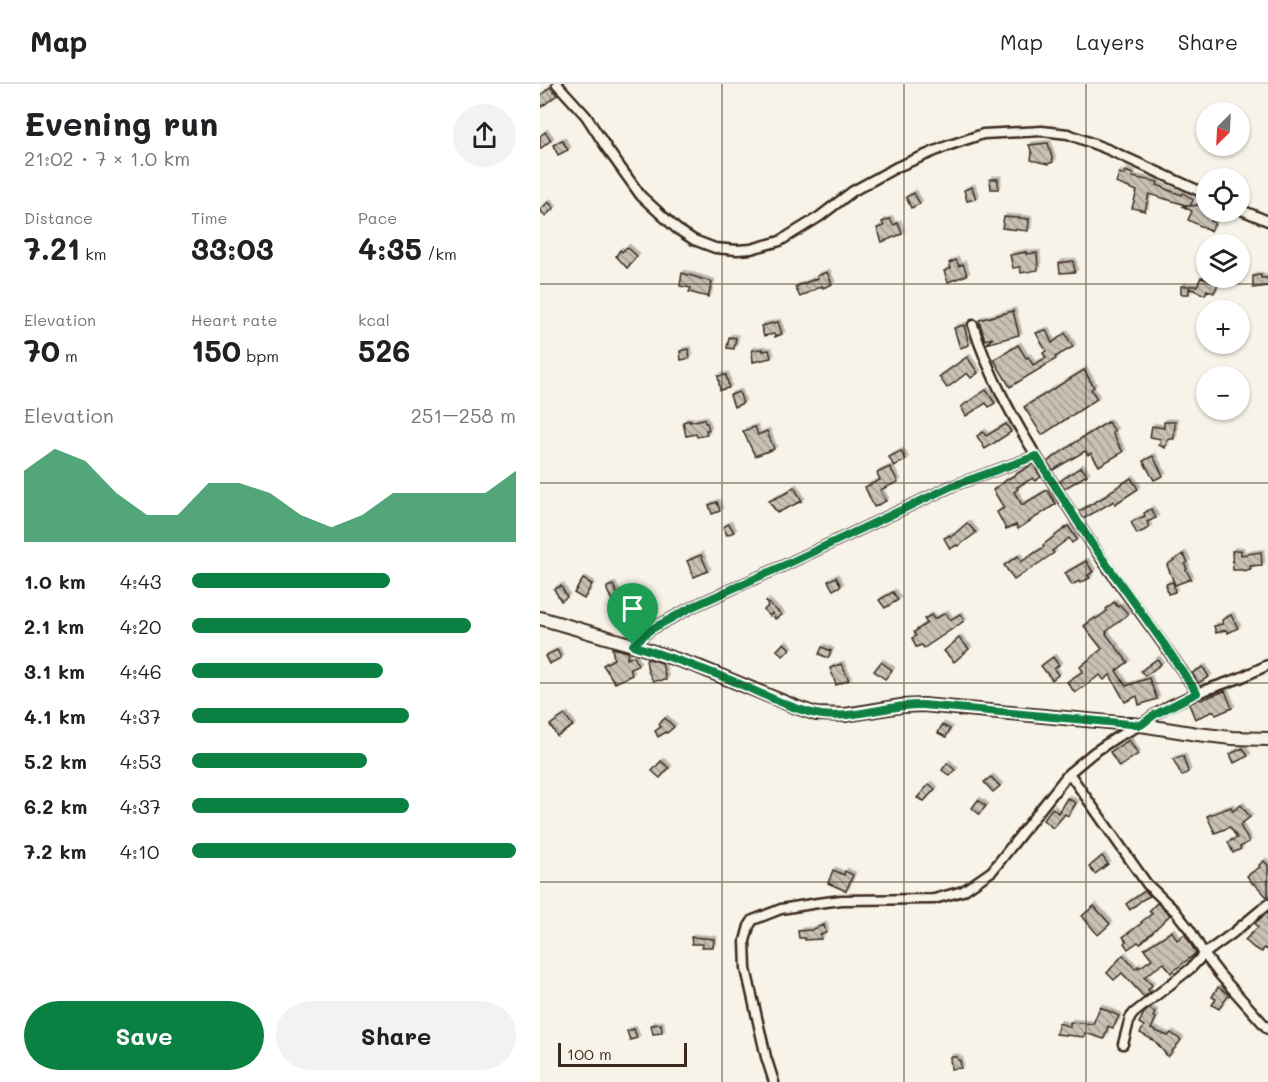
<!DOCTYPE html>
<meta charset="utf-8">
<style>
:root{--surface:#fff;--page:#f2f2f2;--text:#202124;--muted:#757577;--line:#e0e0e0;--accent:#0b8043}
body{margin:0;font-family:Mali,sans-serif;background:var(--page);color:var(--text);height:100vh;display:flex;flex-direction:column;font-size:22px;white-space:nowrap}
*{box-sizing:border-box;margin:0}
p{font-size:20px;color:var(--muted)}
.icon{flex:none;width:33px;height:33px;fill:none;stroke:currentColor;stroke-width:2;stroke-linecap:round;stroke-linejoin:round}
.map{position:relative;flex:1;overflow:hidden}
.details{display:flex;flex-direction:column;background:var(--surface);width:540px}
.details>*{flex:none}
.needle{width:39px;rotate:204deg}
.buttons{position:absolute;left:656px;top:18px;display:grid;gap:12px}
.buttons a{display:grid;place-items:center;width:54px;height:54px;border-radius:50%;background:var(--surface);box-shadow:0 2px 4px #0004;font-size:30px}
.scale{position:absolute;left:18px;bottom:15px;width:129px;box-sizing:border-box;padding-left:6px;border:3px solid #3b2a1e;border-top:0;font-size:16px;line-height:21px;white-space:nowrap;color:#3b2a1e;-webkit-text-stroke:4px #f7f3e8;paint-order:stroke}
.pin{position:absolute;display:grid;place-items:center;width:51px;height:51px;color:#fff;margin:-62px -26px;border-radius:50% 50% 50% 0;rotate:-45deg;box-shadow:0 0 6px #0007}
.pin .icon{rotate:45deg}
.round{display:grid;place-items:center;flex:none;width:63px;height:63px;border-radius:32px;background:var(--page)}
.overview{display:flex;align-items:center;justify-content:space-between;height:102px;padding:0 24px}
h1{font-size:33px;font-weight:700;line-height:45px}
.stats{display:grid;grid-template-columns:repeat(3,1fr);gap:9px;height:102px;padding:6px 24px}
.stats div{display:grid;align-content:center}
.stats b{font-size:30px;font-weight:700}
.stats small{font-size:16px;font-weight:400}
.stats p{font-size:16px}
.chart{height:168px;padding:12px 24px}
.chart p{display:flex;justify-content:space-between}
.chart svg{width:100%;height:108px;margin-top:6px;fill:var(--accent);opacity:.7}
.cta{display:flex;gap:12px;margin-top:auto;padding:12px 24px}
.cta a{flex:1;height:69px;border-radius:36px;background:var(--accent);color:#fff;font-size:24px;font-weight:700;line-height:69px;text-align:center}
.cta a+a{background:var(--page);color:var(--text)}
ul{padding:0 24px;list-style:none;font-size:20px}
li{display:grid;grid-template-columns:96px 72px 1fr;align-items:center;height:45px}
li i{height:15px;border-radius:8px;background:var(--accent)}
header{display:flex;align-items:center;gap:36px;box-sizing:border-box;height:84px;padding:0 30px;background:var(--surface);border-bottom:2px solid var(--line)}
header strong{font-size:28px}
nav{display:flex;gap:33px;margin-inline-start:auto;font-size:21px}
main{display:flex;flex:1;min-height:0}
.map>svg:first-child{display:block}
.building{fill:url(#building-back-hatch);stroke:#3b2a1e;stroke-width:1.5;filter:url(#shadow)}
.lines{fill:none;stroke-linecap:round;stroke-linejoin:round}
.minor-casing{stroke:#3b2a1e;stroke-width:13}
.secondary-casing{stroke:#3b2a1e;stroke-width:16}
.minor{stroke:#f7f3e8;stroke-width:8}
.secondary{stroke:#f7f3e8;stroke-width:12}
.route-casing{stroke:#fff;stroke-width:12}
.route{stroke:#0b8043;stroke-width:8}
.grid{fill:none;stroke:#3b2a1e;stroke-width:1.5;stroke-opacity:0.55}
</style>
<header>
<strong>Map</strong>
<nav><a>Map</a><a>Layers</a><a>Share</a></nav>
</header>
<main>
<section class="details">
<div class="overview"><div><h1>Evening run</h1><p>21:02 · 7 × 1.0 km</p></div><a class="round"><svg class="icon" aria-label="share" viewBox="0 0 24 24"><path d="M12 15V3M7 8l5-5 5 5M5 13v7h14v-7"/></svg></a></div>
<div class="stats">
<div><p>Distance</p><b>7.21<small> km</small></b></div>
<div><p>Time</p><b>33:03</b></div>
<div><p>Pace</p><b>4:35<small> /km</small></b></div>
</div>
<div class="stats">
<div><p>Elevation</p><b>70<small> m</small></b></div>
<div><p>Heart rate</p><b>150<small> bpm</small></b></div>
<div><p>kcal</p><b>526</b></div>
</div>
<div class="chart"><p><span>Elevation</span>251–258 m</p>
<svg viewBox="0 0 160 44" preserveAspectRatio="none"><path d="M0 44V15L10 6L20 11L30 24L40 33L50 33L60 20L70 20L80 24L90 33L100 38L110 33L120 24L130 24L140 24L150 24L160 15V44z"/></svg>
</div>
<ul>
<li><b>1.0 km</b>4:43<i style="width:61%"></i></li>
<li><b>2.1 km</b>4:20<i style="width:86%"></i></li>
<li><b>3.1 km</b>4:46<i style="width:59%"></i></li>
<li><b>4.1 km</b>4:37<i style="width:67%"></i></li>
<li><b>5.2 km</b>4:53<i style="width:54%"></i></li>
<li><b>6.2 km</b>4:37<i style="width:67%"></i></li>
<li><b>7.2 km</b>4:10<i style="width:100%"></i></li>
</ul>
<div class="cta"><a>Save</a><a>Share</a></div>
</section>
<div class="map">
<svg width="728" height="998" viewBox="0 0 728 998">
<defs>
<pattern id="building-back-hatch" width="6" height="6" patternUnits="userSpaceOnUse" patternTransform="scale(1.5)"><rect width="6" height="6" fill="#c8c1b6"/><path d="M-1 5l2 2M0 0l6 6M5-1l2 2" fill="none" stroke="#a49d93"/></pattern>
<filter id="shadow"><feDropShadow dx="2.5" dy="-2.5" stdDeviation="0" flood-color="#0004"/></filter>
</defs>
<rect width="100%" height="100%" fill="#f7f3e8"/>
<filter id="ink" filterUnits="userSpaceOnUse"><feTurbulence type="fractalNoise" baseFrequency=".0167" numOctaves="2"/><feDisplacementMap in="SourceGraphic" scale="12" xChannelSelector="R" yChannelSelector="G"/><feConvolveMatrix kernelMatrix="1 2 1 2 8 2 1 2 1" color-interpolation-filters="sRGB"/></filter>
<g filter="url(#ink)">
<g class="building">
<polygon points="10,3 17,11 0,24 0,12"/>
<polygon points="5,48 11,56 0,65 0,52"/>
<polygon points="22,56 28,66 18,71 13,61"/>
<polygon points="508,59 513,78 508,80 491,76 492,69 489,61"/>
<polygon points="585,87 593,90 592,93 618,98 617,101 625,104 625,105 642,111 643,109 653,116 650,122 658,121 666,124 666,128 675,128 671,137 675,139 671,147 648,136 652,127 642,122 649,122 609,110 605,127 592,124 597,107 576,99 579,89 584,91"/>
<polygon points="450,95 458,95 458,105 451,105"/>
<polygon points="432,103 436,115 427,117 424,106"/>
<polygon points="374,109 380,120 371,124 366,113"/>
<polygon points="8,118 14,124 5,132 0,126"/>
<polygon points="464,133 489,135 488,147 462,144"/>
<polygon points="350,135 353,141 358,139 362,150 342,158 337,144 344,142 342,138"/>
<polygon points="87,163 97,172 87,184 76,172 80,166 82,168"/>
<polygon points="486,168 486,170 497,169 498,186 481,189 480,183 473,184 470,171"/>
<polygon points="416,176 419,182 423,180 427,191 408,198 404,187 411,184 409,179"/>
<polygon points="533,177 535,188 520,189 519,179"/>
<polygon points="287,188 292,200 283,204 282,202 260,213 255,203 278,194 277,192"/>
<polygon points="142,189 172,198 168,213 149,208 151,204 140,202"/>
<polygon points="721,191 721,194 728,194 728,202 713,204 713,192"/>
<polygon points="661,193 678,200 674,209 667,206 665,211 649,204 649,210 641,210 641,202 657,202"/>
<polygon points="473,227 479,251 446,260 453,254 445,256 439,236"/>
<polygon points="238,238 242,250 235,253 234,250 224,252 221,242"/>
<polygon points="424,241 429,261 420,264 414,244"/>
<polygon points="506,246 512,259 525,249 533,263 515,273 516,275 470,303 454,276 478,261 486,274 488,273 493,281 506,274 503,269 506,267 496,249"/>
<polygon points="189,253 196,254 194,265 187,264"/>
<polygon points="148,265 150,274 141,276 140,267"/>
<polygon points="223,265 223,267 229,266 231,274 213,278 212,266"/>
<polygon points="427,273 438,289 431,294 427,289 407,304 399,293"/>
<polygon points="544,286 554,303 551,305 557,315 502,351 484,323"/>
<polygon points="186,291 189,304 180,306 178,292"/>
<polygon points="446,306 455,319 449,323 446,319 426,332 421,323"/>
<polygon points="199,308 203,319 194,323 190,311"/>
<polygon points="164,335 165,339 167,339 169,346 166,346 167,351 157,353 156,350 146,352 143,338 150,336 150,338"/>
<polygon points="568,338 575,347 572,349 583,368 559,382 551,369 548,371 545,367 513,386 507,378 542,354"/>
<polygon points="624,338 635,338 634,355 628,355 625,364 619,361 621,355 610,353 612,342 624,344"/>
<polygon points="466,340 471,348 445,365 437,352 443,348 446,352"/>
<polygon points="215,343 218,351 227,347 234,365 215,372 203,347"/>
<polygon points="361,367 366,376 354,382 349,373"/>
<polygon points="613,372 623,392 614,396 603,377"/>
<polygon points="493,380 501,393 495,397 493,394 477,403 478,405 474,408 482,421 507,406 516,420 478,445 476,441 466,445 457,428 464,424 453,406 468,395"/>
<polygon points="350,383 358,398 340,406 346,417 334,423 325,403 340,396 337,389"/>
<polygon points="541,383 547,391 524,405 520,397"/>
<polygon points="591,394 598,405 575,420 574,417 543,435 538,428 569,410 568,409"/>
<polygon points="254,403 262,417 237,429 229,417 249,408 248,407"/>
<polygon points="177,418 180,427 172,430 169,421"/>
<polygon points="611,425 616,434 607,438 609,444 597,450 591,438 605,432 604,429"/>
<polygon points="427,439 436,449 418,462 417,461 410,465 404,454 410,451 411,453"/>
<polygon points="189,440 194,448 187,451 183,443"/>
<polygon points="528,442 537,455 532,459 529,454 512,467 514,469 474,496 464,481 478,472 481,478 504,463 503,461"/>
<polygon points="701,466 701,471 721,468 722,481 710,482 711,485 704,487 703,486 693,486 692,467"/>
<polygon points="643,470 648,478 645,480 647,485 646,486 651,495 635,501 627,481"/>
<polygon points="161,471 168,487 154,493 147,477"/>
<polygon points="546,477 553,488 548,491 550,494 540,499 539,497 532,501 525,489"/>
<polygon points="296,493 301,502 293,506 288,497"/>
<polygon points="43,495 52,500 44,515 34,509"/>
<polygon points="633,498 635,508 628,510 626,500"/>
<polygon points="73,501 80,516 73,519 67,506 67,503"/>
<polygon points="21,502 27,513 21,517 14,505"/>
<polygon points="353,508 358,516 345,524 339,516"/>
<polygon points="226,517 242,531 235,535 232,529 230,532 224,526 228,522"/>
<polygon points="574,518 578,523 580,521 588,530 566,548 567,549 566,550 588,578 576,587 586,602 609,594 617,615 599,621 597,612 585,618 570,591 564,596 560,591 535,609 527,598 543,587 540,583 562,565 544,542 555,534 556,535 567,527 566,525"/>
<polygon points="406,529 410,536 420,530 424,537 384,564 382,561 376,563 372,554 376,552 374,548 387,539 384,535 391,531 394,535"/>
<polygon points="691,531 698,544 688,549 686,546 676,549 674,542 683,540 682,536"/>
<polygon points="419,554 429,565 414,578 404,567"/>
<polygon points="244,559 250,565 243,572 237,566"/>
<polygon points="282,563 291,567 288,574 279,570"/>
<polygon points="72,564 88,568 87,575 94,572 98,581 90,584 92,591 75,599 63,581 74,575"/>
<polygon points="17,566 21,574 9,580 5,572"/>
<polygon points="513,573 519,581 514,585 518,591 512,596 501,582"/>
<polygon points="109,575 122,579 126,596 113,597 108,587 106,576"/>
<polygon points="617,575 621,580 605,592 601,587"/>
<polygon points="341,578 352,586 345,595 334,587"/>
<polygon points="301,580 309,596 296,601 290,584"/>
<polygon points="663,583 669,593 658,599 652,589"/>
<polygon points="685,607 692,624 676,631 674,627 655,635 649,620 659,615 661,616"/>
<polygon points="25,631 33,642 17,652 10,641"/>
<polygon points="125,634 134,643 127,649 126,648 118,653 115,647 121,643 119,640"/>
<polygon points="402,641 410,645 406,653 398,649"/>
<polygon points="589,656 598,670 579,683 570,668"/>
<polygon points="703,664 708,672 694,679 690,670"/>
<polygon points="643,672 648,688 642,692 633,675"/>
<polygon points="121,677 129,684 120,694 112,687"/>
<polygon points="407,679 415,686 410,692 402,686"/>
<polygon points="451,693 460,702 453,708 444,698"/>
<polygon points="389,700 395,705 384,717 377,714"/>
<polygon points="527,714 536,719 528,732 525,730 513,744 510,742 510,741 503,736 512,724 518,729"/>
<polygon points="438,716 446,722 439,730 432,724"/>
<polygon points="701,721 710,733 700,741 709,758 700,763 701,765 693,769 688,758 697,754 690,743 675,749 667,732 691,723 693,727"/>
<polygon points="562,772 568,780 555,790 549,783"/>
<polygon points="724,777 728,781 728,814 714,799 713,800 707,792 720,783 719,781"/>
<polygon points="293,786 304,791 305,787 313,791 306,807 288,799"/>
<polygon points="605,807 610,812 602,816 590,826 586,820"/>
<polygon points="617,819 630,831 600,860 598,858 588,865 584,859 586,857 583,853 602,839 601,838 612,830 609,827"/>
<polygon points="554,822 570,840 558,851 542,832"/>
<polygon points="728,828 728,866 724,864 722,868 714,864 705,856 718,843 715,839"/>
<polygon points="284,841 286,849 280,851 281,855 265,856 265,854 259,854 258,847 271,846"/>
<polygon points="632,847 637,856 645,850 656,869 631,889 624,879 604,893 612,901 608,906 610,908 604,913 582,889 574,896 567,889 583,871 595,885 598,882 599,884 612,875 604,865"/>
<polygon points="151,853 174,855 173,863 162,863 163,860 152,860"/>
<polygon points="678,903 689,911 679,925 672,921 676,915 672,913"/>
<polygon points="560,923 579,932 573,944 568,942 564,955 545,949 544,953 516,950 519,939 530,943 530,938 553,940"/>
<polygon points="609,925 615,928 613,933 616,934 611,945 628,952 631,949 641,956 628,973 615,957 600,949 604,942 599,939 604,929"/>
<polygon points="121,940 122,949 113,950 111,941"/>
<polygon points="94,945 97,954 90,956 87,947"/>
<polygon points="410,973 417,973 418,976 420,976 421,984 411,985"/>
</g>
<g class="lines">
<g class="minor-casing">
<g id="minor">
<polyline points="17,0 46,32 68,66 101,112 137,145 154,156 175,164 197,166 211,165 240,157 279,133 313,107 357,83 407,62 443,50 502,47 528,50 567,65 666,110"/>
<polyline points="699,125 728,137"/>
<path d="M433,241c16,51 42,97 70,142 22,35 43,70 67,104 29,41 60,80 87,122"/>
<polyline points="93,561 110,546 152,523 245,481 412,402 496,372"/>
<polyline points="529,689 607,800 635,827 650,846 664,870 680,891 728,945"/>
<polyline points="583,960 590,934 594,929 651,884 664,870 693,849 728,820"/>
<polyline points="234,998 226,973 206,885 205,857 209,842 213,836 241,825 278,819 302,816 394,815 423,807 452,787 529,689 553,669 577,653 601,641 614,631 629,622 657,609 700,594 728,581"/>
</g>
</g>
<g class="secondary-casing">
<polyline id="secondary" points="0,534 93,561 159,583 256,623 276,630 305,631 361,622 383,621 601,641 657,650 692,654 728,655"/>
</g>
<use href="#minor" class="minor"/>
<use href="#secondary" class="secondary"/>
</g>
</g>
<g class="lines" filter="url(#ink)">
<g class="route-casing">
<path id="route" d="M496,372l54,85 74,103 33,49 -43,22 -13,10 -218,-20c-34,-1 -67,14 -101,10 -28,-4 -67,-25 -94,-36 -31,-13 -63,-23 -95,-34l17,-15 42,-23 93,-42 167,-79z"/>
</g>
<use href="#route" class="route"/>
</g>
<path class="grid" d="M182,0v998M364,0v998M546,0v998M0,200h728M0,399h728M0,599h728M0,798h728"/>
</svg>
<div class="buttons">
<a><svg class="needle" viewBox="-14 -14 28 28"><path d="M0-13l5 13h-10z" fill="#e53935"/><path d="M0 13l5-13h-10z" fill="#757577"/></svg></a>
<a><svg class="icon" aria-label="locate" viewBox="0 0 24 24"><circle cx="12" cy="12" r="6"/><path d="M12 2v4M12 18v4M2 12h4M18 12h4"/></svg></a>
<a><svg class="icon" aria-label="layers" viewBox="0 0 24 24"><path d="M12 4l9 5-9 5-9-5zM3 14l9 5 9-5"/></svg></a>
<a>+</a>
<a>−</a>
</div>
<div class="scale">100 m</div>
<div class="pin" style="left:93px;top:561px;background:#1e9e55"><svg class="icon" aria-label="arrive" viewBox="0 0 24 24"><path d="M6 21V4h12l-3 4 3 4H6"/></svg></div>
</div>
</main>
